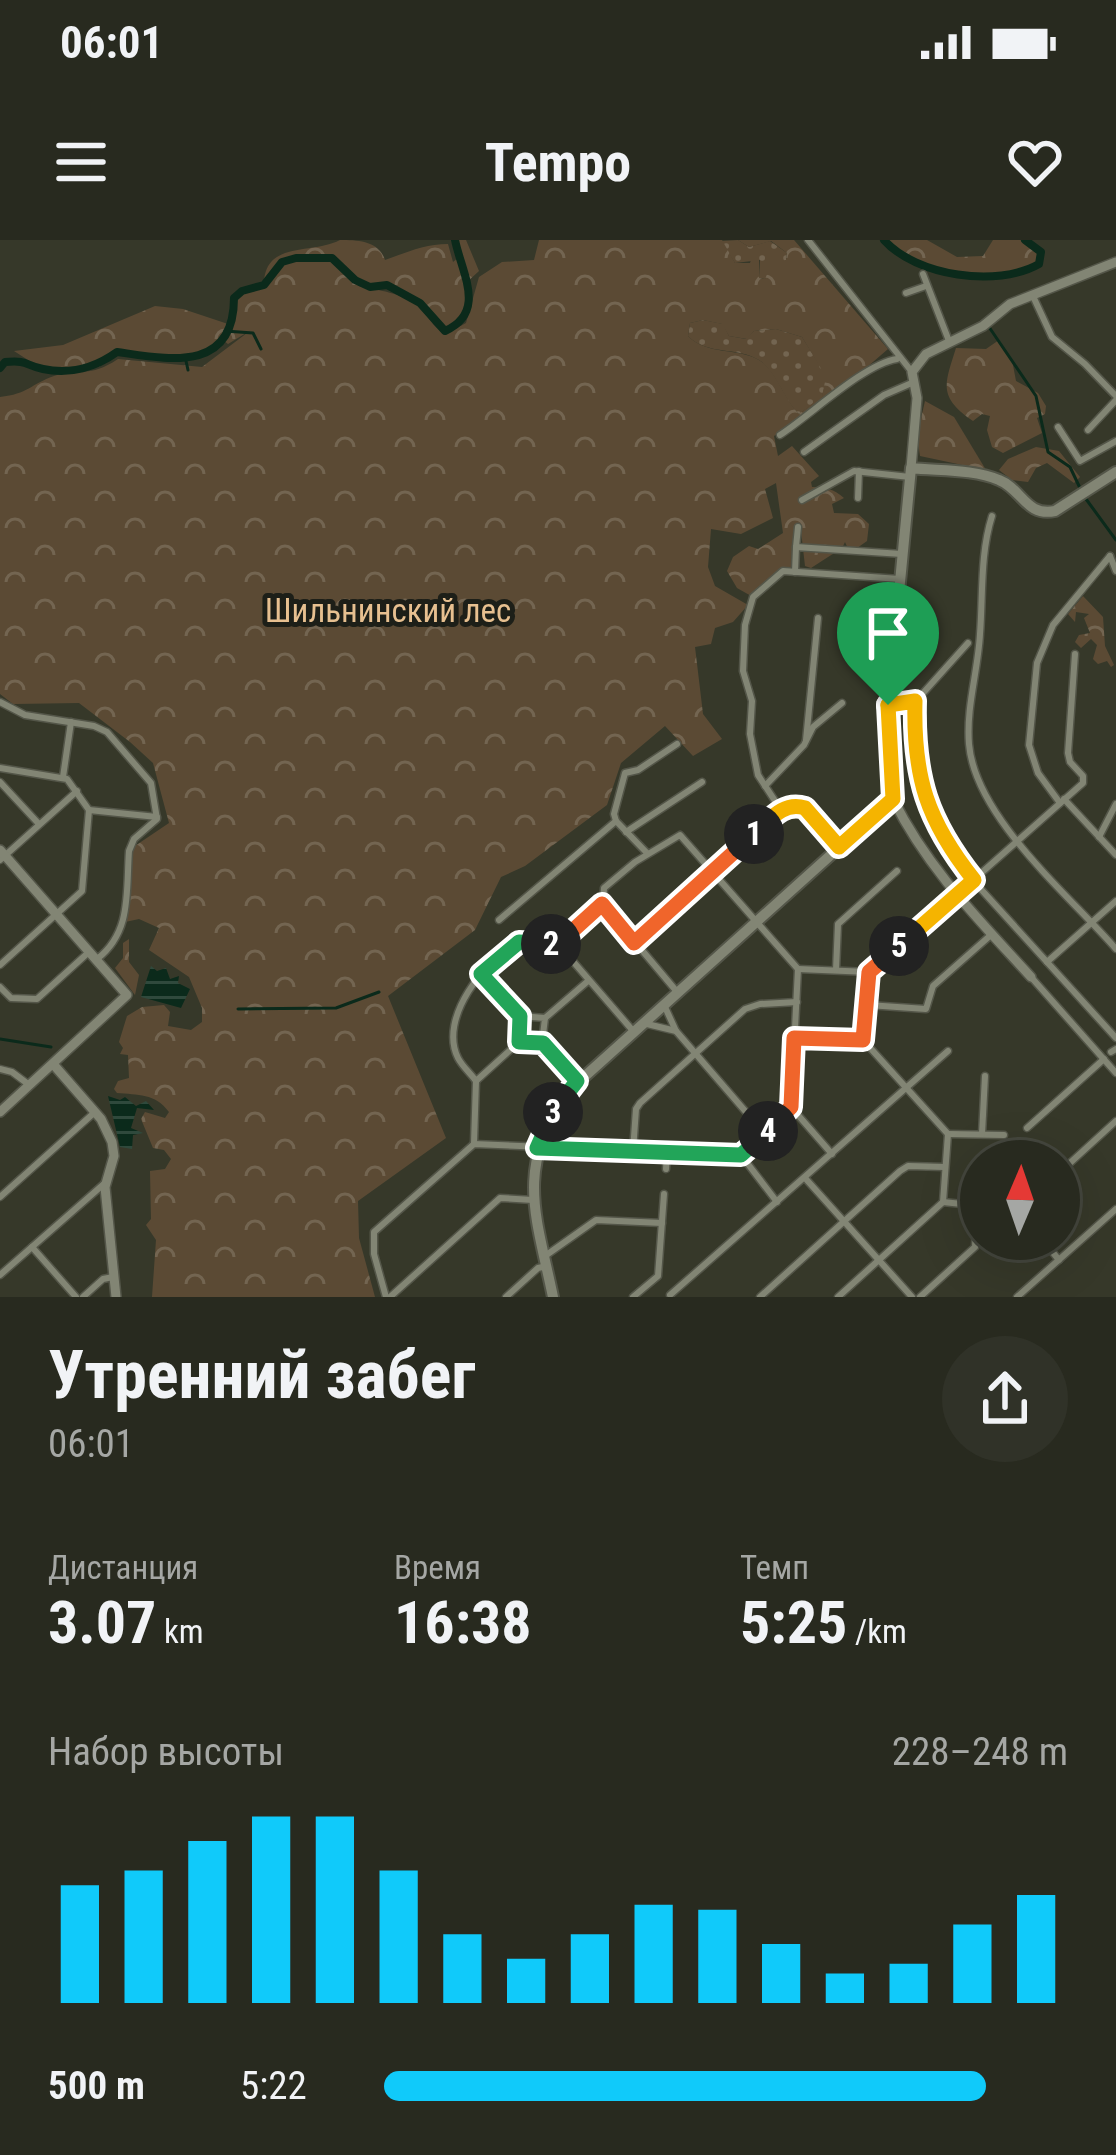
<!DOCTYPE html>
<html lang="ru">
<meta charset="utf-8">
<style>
:root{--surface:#282a1f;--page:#303228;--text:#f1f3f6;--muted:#a5a7a4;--line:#44463d;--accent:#10cafa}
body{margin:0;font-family:"Roboto Condensed",sans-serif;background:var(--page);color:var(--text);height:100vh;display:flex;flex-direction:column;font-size:45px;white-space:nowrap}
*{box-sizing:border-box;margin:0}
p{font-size:39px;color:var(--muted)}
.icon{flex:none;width:66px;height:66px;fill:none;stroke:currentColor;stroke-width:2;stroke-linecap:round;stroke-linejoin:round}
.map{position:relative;height:1057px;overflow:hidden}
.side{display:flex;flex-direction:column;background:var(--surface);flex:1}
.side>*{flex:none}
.needle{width:78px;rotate:2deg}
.tools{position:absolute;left:960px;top:900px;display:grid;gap:24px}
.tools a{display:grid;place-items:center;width:120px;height:120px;border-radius:50%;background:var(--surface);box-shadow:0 12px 48px #0002,0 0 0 3px var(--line);font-size:60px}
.pin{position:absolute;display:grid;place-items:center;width:102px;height:102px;color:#fff;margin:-123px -51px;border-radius:50% 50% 50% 0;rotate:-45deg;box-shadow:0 0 12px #0007}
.pin .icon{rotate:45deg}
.km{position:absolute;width:60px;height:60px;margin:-30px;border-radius:50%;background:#222;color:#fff;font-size:33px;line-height:60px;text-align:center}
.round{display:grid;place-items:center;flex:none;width:126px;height:126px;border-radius:63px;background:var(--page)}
.overview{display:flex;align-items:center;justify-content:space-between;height:204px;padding:0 48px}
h1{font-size:66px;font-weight:700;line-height:90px}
.figures{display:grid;grid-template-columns:repeat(3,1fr);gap:18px;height:204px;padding:12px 48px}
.figures div{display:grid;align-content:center}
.figures b{font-size:60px;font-weight:700}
.figures small{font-size:33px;font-weight:400}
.figures p{font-size:33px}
.chart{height:336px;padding:24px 48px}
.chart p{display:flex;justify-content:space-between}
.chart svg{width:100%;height:216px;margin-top:12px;stroke:var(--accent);stroke-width:6}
ul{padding:0 48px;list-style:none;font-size:39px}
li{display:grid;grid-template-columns:192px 144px 1fr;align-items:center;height:90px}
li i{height:30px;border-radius:15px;background:var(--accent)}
.status{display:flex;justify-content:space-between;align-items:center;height:84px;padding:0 60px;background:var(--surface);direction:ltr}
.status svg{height:33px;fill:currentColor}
header{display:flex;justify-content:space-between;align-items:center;height:156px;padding:0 48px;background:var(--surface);font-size:54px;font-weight:700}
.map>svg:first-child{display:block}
.grass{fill:url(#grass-dots)}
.forest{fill:url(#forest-crowns);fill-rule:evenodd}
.water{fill:url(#water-rules)}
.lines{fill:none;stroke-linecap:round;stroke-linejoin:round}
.stream{stroke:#0b2a1b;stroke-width:3}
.river{stroke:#0b2a1b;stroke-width:8}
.minor-casing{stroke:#545649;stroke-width:9}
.tertiary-casing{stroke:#545649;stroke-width:12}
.secondary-casing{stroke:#545649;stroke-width:14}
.minor{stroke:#828574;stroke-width:6}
.tertiary{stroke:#828574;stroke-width:9}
.secondary{stroke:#828574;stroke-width:10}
.split-1-casing{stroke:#fff;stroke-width:24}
.split-2-casing{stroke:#fff;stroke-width:24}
.split-3-casing{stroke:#fff;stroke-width:24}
.split-4-casing{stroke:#fff;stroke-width:24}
.split-5-casing{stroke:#fff;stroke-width:24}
.split-6-casing{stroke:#fff;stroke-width:24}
.split-1{stroke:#f5b400;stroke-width:15}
.split-2{stroke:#f0652b;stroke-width:15}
.split-3{stroke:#22a559;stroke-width:15}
.split-4{stroke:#22a559;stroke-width:15}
.split-5{stroke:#f0652b;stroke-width:15}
.split-6{stroke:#f5b400;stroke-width:15}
.labels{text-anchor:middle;stroke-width:10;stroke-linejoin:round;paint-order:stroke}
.park-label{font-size:33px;fill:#e7c090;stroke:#1d1f18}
</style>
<div class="status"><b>06:01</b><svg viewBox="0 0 49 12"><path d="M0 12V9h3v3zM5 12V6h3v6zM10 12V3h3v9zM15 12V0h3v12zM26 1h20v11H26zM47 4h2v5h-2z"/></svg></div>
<header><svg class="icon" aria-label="menu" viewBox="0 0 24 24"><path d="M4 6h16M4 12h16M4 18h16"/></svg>Tempo<svg class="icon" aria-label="heart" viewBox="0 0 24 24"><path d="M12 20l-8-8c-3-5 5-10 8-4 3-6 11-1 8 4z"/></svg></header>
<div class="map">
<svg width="1116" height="1057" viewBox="0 0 1116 1057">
<defs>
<pattern id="grass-dots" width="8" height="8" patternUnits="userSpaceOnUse" patternTransform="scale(3)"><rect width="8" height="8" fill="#5b4a34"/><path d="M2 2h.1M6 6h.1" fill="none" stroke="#736551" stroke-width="1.8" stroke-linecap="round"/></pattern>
<pattern id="forest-crowns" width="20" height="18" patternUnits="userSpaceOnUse" patternTransform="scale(3)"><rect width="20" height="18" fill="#5b4a34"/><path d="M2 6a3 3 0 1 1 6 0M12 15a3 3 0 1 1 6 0" fill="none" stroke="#736551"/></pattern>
<pattern id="water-rules" width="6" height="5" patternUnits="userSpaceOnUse" patternTransform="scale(3)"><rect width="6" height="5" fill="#0b2a1b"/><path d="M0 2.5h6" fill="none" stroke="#2f493c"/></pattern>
</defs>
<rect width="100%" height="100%" fill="#363829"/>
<g class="grass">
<polygon points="738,0 749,7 770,1 787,13 786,20 765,39 759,38 760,20 735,23 721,1"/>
<path d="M703,80l20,4 6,12 17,3 8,-8 22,-2 26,8 25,40 -5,20 -23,17c-15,-14 -23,-43 -40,-54 -23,-14 -51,-4 -71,-24l2,-13z"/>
</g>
<g class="forest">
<path d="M340,0c18,0 39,1 45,20 22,-8 41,-16 63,-16l5,18 5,-4 -3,-18h11l13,31 -12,11c1,25 2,38 -22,49l-25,-28 -33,-18 -17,2 -14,-6 2,5c19,4 45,7 60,20 11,9 13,21 28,28l20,-11 13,-46 23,-15 32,-2 5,-20h183l13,23h15l3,-9 6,1v23l6,1 7,-16 14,-3 1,-7 -16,-12 -22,6 -11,-7h56l94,109 -44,38 -70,49 4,20 14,-10 27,30 -8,6 1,5c13,0 22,2 32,11l-12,6 2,9 24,1 11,10 -2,17 -17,12 -5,-11 -3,6 -31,20 -6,-2 -5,-44 -5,50 -12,-1 -30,26 -16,-9 -10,-17 6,-14 16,-11 9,3 25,-16 -7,-50 -11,6 8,29 -32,16 -30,-5 -3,38 7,19 33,19 -15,17 -18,6 -4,16 -16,3 8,67 19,25 -29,17 -28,-30 -44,37 -14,42 -82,61 -24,11 -26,53 -87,66 58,142 -88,63 1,37 16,59h-223l4,-57 -10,-15 5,-6 -1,-48 15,-2 6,-10 -7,-9 -11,-2 -12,-29 4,-7 20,6 4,-6c-14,-19 -31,-17 -52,-19l-3,-4 4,-8 11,-3 -1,-23 -8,-1 3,-6 -4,-6 8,-26 15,-9 22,-2 6,7 -2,14 23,4 11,-8v-14l-13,-31 -40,-27 10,-22 -20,-9 -14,3 4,-72 40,-27 -16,-60 -23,-21 -51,-39 -66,1 -13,-10v-297c28,-3 31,-13 54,-21 27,-9 34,3 64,-17l84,8 49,-37 -23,14 -6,-5c-29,31 -66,19 -105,13l-18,15 -57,2 -28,-18 49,-6 92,-39 28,3 45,15c13,-27 1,-30 36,-39 0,-45 48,-30 76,-45zM703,80l19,4 7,12 18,3 7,-8 22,-2 26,8 24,40 -4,19 -23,18c-15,-15 -23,-44 -40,-54 -23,-13 -51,-4 -71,-24l2,-13z"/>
<path d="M884,0h43l30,17 26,-1 10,-16h32l18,17c-30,40 -131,14 -159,-17z"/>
<path d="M999,100l13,20 4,21 22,12 8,13 -1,8 -8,4 5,15 -39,20 -11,-6 -5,-17 3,-14 -8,-2 -9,7c-36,-25 -28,-37 -17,-73l30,1z"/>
<polygon points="925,161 954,177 986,230 920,216 917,196"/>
<polygon points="1036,207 1059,211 1080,237 1074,243 1047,223 1036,228 1028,242 1012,240 999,230 1008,219"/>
<polygon points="1083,356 1103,377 1105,406 1114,425 1111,427 1107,421 1098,424 1093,419 1097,405 1091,399 1081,408 1075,402 1079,395 1090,393 1084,378 1089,374 1076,372 1075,382 1068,374"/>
<polygon points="129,699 129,722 139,735 135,755 115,728 123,718 123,703"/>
</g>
<g class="water">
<polygon points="151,726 157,731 166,728 170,739 179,736 178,743 190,749 181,768 141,757"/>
<polygon points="108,856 120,860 125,857 136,866 146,861 154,870 137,868 131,888 143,893 133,895 132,909 120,907"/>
</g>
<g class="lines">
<g class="stream">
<polyline points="989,87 1036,156 1048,212 1070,227 1080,248"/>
<polyline points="225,91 253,93 261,109"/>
<polyline points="186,121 188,130"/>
<polyline points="1086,259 1116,300"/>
<polyline points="238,769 336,768 379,752"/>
<polyline points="0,799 51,807"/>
</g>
<g class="river">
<path d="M884,0c32,36 113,48 155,24l2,-12 -16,-12"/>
<path d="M0,128l5,-6c24,-2 19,3 38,7 27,6 53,-2 74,-17 50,7 117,22 117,-54l8,-7 22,-6 18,-23 14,-4h36l23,22 15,7 17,-2 33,18 25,28c42,-19 17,-57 10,-91"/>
</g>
<g class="minor-casing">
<g id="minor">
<polyline points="808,0 912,132"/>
<polyline points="923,34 949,101"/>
<polyline points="906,53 926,46"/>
<polyline points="1032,54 1052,97 1085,124 1116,156"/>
<polyline points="1058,187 1080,221 1116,201"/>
<polyline points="1088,190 1116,160"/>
<path d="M780,195c31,-20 84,-71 117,-76"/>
<polyline points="804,212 884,155 914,142"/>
<polyline points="858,258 859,231"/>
<polyline points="802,260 854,231 910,237"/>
<path d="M992,276c-12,38 -9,79 -12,118 -2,37 -14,73 -11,110 6,73 99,150 147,205"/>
<polyline points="796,307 798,287"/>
<polyline points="1110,316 1116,331"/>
<polyline points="795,332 796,307 902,314"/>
<path d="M0,462l25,13 69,11 13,6 44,51 6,36 -23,20 -5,12c-3,41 3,81 -32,108"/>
<polyline points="915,462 914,508 919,537 942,599 978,646 1116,798"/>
<polyline points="892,465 915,462 968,403"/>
<polyline points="806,500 818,378"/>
<polyline points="0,528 67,539 89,570 82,651 0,725"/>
<polyline points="63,537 71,482"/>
<polyline points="0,542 38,583"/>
<polyline points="765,546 804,505 813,487 842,463"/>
<polyline points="1064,559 1116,615"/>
<polyline points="1060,563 1038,533 1029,505 1037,423 1053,385 1110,316"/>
<polyline points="89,570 157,577"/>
<polyline points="616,581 647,613"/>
<polyline points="626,592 702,542"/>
<polyline points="1099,597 1116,564"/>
<polyline points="838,605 805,568 779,567 758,535 750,494 752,461 743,431 745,385 753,357 783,331 900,339"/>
<polyline points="0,620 77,551"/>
<polyline points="603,664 678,753"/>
<polyline points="499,680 616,581 614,574 625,533 638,530 677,504"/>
<polyline points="634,703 783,569"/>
<polyline points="558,704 634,792"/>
<polyline points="1047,722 1116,661"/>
<polyline points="798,729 869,732 1083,543 1083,536 1070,522 1068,513 1075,414"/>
<polyline points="836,730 838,684 897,631"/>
<polyline points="482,735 520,776"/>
<polyline points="1031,737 1116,833"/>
<polyline points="0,747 11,758 37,759 90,711"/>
<polyline points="868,765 926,769 933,746 992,694"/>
<polyline points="665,767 676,791"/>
<polyline points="545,778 588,741"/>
<polyline points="647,784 676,791 765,894"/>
<polyline points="543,795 545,778 520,776 519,802 543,803 577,841"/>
<polyline points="794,798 863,800 869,732"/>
<polyline points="863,800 948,894"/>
<polyline points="1111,812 1116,809"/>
<polyline points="0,829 12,832 28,844"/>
<path d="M476,841c-5,-7 -14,-15 -18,-23 -20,-40 27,-98 61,-116l39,2 45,-40 1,-16 31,-26 45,-27 118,134"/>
<polyline points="476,841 518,803"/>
<polyline points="791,867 798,729"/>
<polyline points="791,867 832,914"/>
<polyline points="1027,888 1104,819"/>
<polyline points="948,894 1004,895"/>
<polyline points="982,894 985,836"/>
<polyline points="474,903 476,841"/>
<polyline points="633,911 636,869 640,863 745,769 760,764 797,762"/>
<polyline points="742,914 791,867"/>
<polyline points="741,915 777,962"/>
<polyline points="1017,921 1017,910"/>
<polyline points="666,929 667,912"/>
<polyline points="1059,933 1116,881"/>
<polyline points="805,938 912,1057"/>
<polyline points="0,957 95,872"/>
<polyline points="943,962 981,966"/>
<polyline points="1042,999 1059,1020"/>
<polyline points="32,1007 76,1057"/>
<polyline points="545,1016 596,980 662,983"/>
<polyline points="0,1035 105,943"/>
<polyline points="670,1055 948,811"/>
<polyline points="83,1057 103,1039 113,1037"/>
<polyline points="386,1057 374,1014 374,992 474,904 741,915"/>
<polyline points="390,1057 500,958 533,960"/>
<polyline points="506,1057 538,1028 547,1026"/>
<polyline points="633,1057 658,1036 664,954"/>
<polyline points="760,1057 900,931 908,926 945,927"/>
<polyline points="838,1057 943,962 948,894"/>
<polyline points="920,1057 975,1007 977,966"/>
<polyline points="1017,1057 1116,969"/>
</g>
</g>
<g class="tertiary-casing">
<g id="tertiary">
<polyline points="911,228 917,158 912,132 926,114 983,86 1010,64 1116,22"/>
<path d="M893,559c34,69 87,122 138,178"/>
<polyline points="0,610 127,755 0,872"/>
<polyline points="53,824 101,879 112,902 114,916 105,947 116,1057"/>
</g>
</g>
<g class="secondary-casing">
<path id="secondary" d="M553,1057c-17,-82 -37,-125 11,-202l329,-296 -4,-103 22,-228c27,3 63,1 88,12 23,9 27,37 56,31l61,-39"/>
</g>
<use href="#minor" class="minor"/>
<use href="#tertiary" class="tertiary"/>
<use href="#secondary" class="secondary"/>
</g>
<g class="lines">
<g class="split-1-casing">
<path id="split-1" d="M754,594c16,-14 29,-33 51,-26l34,39 54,-48 -5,-94"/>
</g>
<g class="split-2-casing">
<polyline id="split-2" points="551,704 558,704 602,664 634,703 754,594"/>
</g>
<g class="split-3-casing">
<polyline id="split-3" points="551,704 519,702 481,734 520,776 519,802 543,803 577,841 553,872"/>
</g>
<g class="split-4-casing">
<polyline id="split-4" points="553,872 537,908 741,915 768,891"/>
</g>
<g class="split-5-casing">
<polyline id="split-5" points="768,891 791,867 794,798 863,800 869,732 899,706"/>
</g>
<g class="split-6-casing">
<path id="split-6" d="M888,465l27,-4c-2,76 12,120 59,179l-75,66"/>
</g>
<use href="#split-1" class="split-1"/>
<use href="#split-2" class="split-2"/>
<use href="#split-3" class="split-3"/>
<use href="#split-4" class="split-4"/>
<use href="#split-5" class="split-5"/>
<use href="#split-6" class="split-6"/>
</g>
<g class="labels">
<g class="park-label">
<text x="388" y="382">Шильнинский лес</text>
</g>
</g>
</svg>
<div class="tools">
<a><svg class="needle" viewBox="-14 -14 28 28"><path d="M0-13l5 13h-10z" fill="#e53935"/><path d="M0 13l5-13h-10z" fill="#a5a7a4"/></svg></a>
</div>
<div class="pin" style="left:888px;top:465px;background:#1e9e55"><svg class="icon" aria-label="arrive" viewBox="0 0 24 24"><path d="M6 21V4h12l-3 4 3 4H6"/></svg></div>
<b class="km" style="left:754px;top:594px">1</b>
<b class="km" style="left:551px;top:704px">2</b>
<b class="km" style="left:553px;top:872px">3</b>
<b class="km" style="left:768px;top:891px">4</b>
<b class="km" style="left:899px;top:706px">5</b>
</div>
<section class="side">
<div class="overview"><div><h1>Утренний забег</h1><p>06:01</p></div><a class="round"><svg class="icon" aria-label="share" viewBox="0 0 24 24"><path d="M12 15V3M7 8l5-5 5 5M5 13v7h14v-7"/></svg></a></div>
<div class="figures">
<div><p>Дистанция</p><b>3.07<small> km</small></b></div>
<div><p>Время</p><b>16:38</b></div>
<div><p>Темп</p><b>5:25<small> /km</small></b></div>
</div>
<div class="chart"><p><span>Набор высоты</span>228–248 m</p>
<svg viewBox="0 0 160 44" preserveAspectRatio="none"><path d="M5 44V20M15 44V17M25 44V11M35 44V6M45 44V6M55 44V17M65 44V30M75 44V35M85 44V30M95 44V24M105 44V25M115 44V32M125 44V38M135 44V36M145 44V28M155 44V22"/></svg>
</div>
<ul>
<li><b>500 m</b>5:22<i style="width:88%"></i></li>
</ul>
</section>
